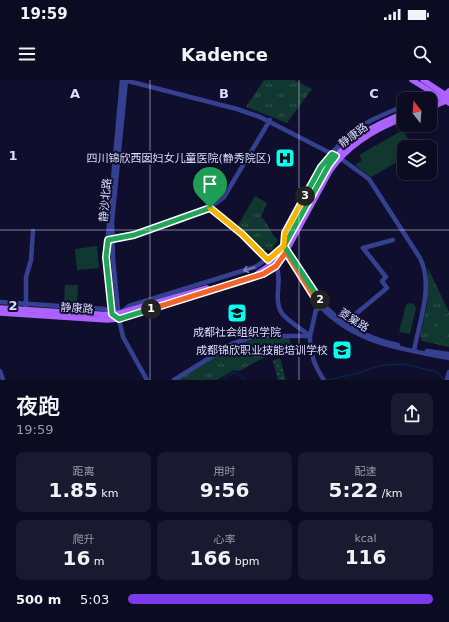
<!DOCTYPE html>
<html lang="zh">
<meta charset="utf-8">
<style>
:root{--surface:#0b0b22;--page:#19192f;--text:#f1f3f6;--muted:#9a9ba5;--line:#2b2b40;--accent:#7c3aed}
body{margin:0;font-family:"DejaVu Sans","Noto Sans SC",sans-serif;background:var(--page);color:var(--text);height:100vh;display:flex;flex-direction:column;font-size:15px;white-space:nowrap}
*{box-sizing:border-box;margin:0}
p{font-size:13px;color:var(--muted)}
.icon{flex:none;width:22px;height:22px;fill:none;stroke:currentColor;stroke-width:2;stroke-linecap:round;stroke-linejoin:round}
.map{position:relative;height:300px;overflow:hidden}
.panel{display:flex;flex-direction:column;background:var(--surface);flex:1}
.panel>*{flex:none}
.needle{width:26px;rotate:343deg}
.buttons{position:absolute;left:397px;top:12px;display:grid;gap:8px}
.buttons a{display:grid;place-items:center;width:40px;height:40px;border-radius:8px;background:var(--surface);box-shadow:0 2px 6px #0003,0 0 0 1px var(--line);font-size:20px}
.pin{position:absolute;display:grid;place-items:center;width:34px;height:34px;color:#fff;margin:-41px -17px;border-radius:50% 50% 50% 0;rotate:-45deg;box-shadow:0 0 4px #0007}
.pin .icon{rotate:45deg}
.km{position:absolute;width:20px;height:20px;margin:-10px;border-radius:50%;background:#222;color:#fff;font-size:11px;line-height:20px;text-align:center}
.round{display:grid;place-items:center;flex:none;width:42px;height:42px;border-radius:8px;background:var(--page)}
.overview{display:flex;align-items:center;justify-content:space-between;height:68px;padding:0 16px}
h1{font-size:22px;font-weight:600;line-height:30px}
.figures{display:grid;grid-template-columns:repeat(3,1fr);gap:6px;height:68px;padding:4px 16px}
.figures div{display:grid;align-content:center;border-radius:8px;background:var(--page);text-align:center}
.figures b{font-size:20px;font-weight:600}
.figures small{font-size:11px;font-weight:400}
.figures p{font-size:11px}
ul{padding:0 16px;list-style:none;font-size:13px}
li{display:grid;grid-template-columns:64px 48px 1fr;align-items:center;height:30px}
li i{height:10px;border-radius:5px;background:var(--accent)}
.status{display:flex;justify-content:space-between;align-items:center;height:28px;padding:0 20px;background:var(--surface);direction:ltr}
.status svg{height:11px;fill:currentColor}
header{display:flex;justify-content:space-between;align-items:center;height:52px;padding:0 16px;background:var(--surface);font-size:18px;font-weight:600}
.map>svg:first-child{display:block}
.grass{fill:url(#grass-dots)}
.park{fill:url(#park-tufts)}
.pitch{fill:#113830}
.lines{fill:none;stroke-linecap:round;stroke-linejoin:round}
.stream{stroke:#062c4f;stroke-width:1}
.minor{stroke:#364090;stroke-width:4.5}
.major{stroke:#ac62ff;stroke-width:5.5}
.oneway{stroke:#8086c2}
.split-1-casing{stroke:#fff;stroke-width:8}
.split-2-casing{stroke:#fff;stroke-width:8}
.split-3-casing{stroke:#fff;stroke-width:8}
.split-4-casing{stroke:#fff;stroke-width:8}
.split-1{stroke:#22a559;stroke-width:5}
.split-2{stroke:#f0652b;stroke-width:5}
.split-3{stroke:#22a559;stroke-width:5}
.split-4{stroke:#f5b400;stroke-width:5}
.grid{fill:none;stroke:#dbdcff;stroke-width:1;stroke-opacity:0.55}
.labels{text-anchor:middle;stroke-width:4;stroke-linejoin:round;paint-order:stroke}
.street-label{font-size:11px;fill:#dbdcff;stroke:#0f0f2d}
.poi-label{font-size:11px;fill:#dbdcff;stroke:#0f0f2d;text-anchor:end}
.grid-label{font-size:13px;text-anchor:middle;font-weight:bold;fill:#dbdcff;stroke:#0f0f2d;stroke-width:4;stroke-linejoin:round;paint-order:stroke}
</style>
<div class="status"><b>19:59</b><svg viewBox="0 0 49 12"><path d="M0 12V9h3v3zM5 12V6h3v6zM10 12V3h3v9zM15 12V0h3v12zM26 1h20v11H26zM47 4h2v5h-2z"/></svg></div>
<header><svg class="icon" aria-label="menu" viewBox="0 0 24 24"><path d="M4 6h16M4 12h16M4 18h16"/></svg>Kadence<svg class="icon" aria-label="search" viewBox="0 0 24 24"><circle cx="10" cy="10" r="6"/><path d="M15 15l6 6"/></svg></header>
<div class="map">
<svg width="449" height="300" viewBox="0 0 449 300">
<defs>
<pattern id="grass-dots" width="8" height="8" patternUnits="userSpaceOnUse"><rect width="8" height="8" fill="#113830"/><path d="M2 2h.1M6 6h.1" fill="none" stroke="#33544f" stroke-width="1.8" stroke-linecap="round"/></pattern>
<pattern id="park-tufts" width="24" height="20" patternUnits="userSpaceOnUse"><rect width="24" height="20" fill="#113830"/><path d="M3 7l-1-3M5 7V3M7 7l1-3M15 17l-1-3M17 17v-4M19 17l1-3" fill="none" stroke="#33544f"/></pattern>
</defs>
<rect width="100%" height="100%" fill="#0f0f2d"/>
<polygon class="grass" points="280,278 286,300 278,300 273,281"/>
<g class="park">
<polygon points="264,0 294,0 312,9 287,43 246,27"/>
<path d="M255,116l12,7 -6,14c8,6 9,17 17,23l-6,10h-9l-26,-23z"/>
<polygon points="428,188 449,232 449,267 422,261 420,256 427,225"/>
<polygon points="289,258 291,263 239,291 234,290 217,300 176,300 233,266 256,259"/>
</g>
<g class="pitch">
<polygon points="403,50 413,67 404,67 404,78 371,97 355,85 362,80 359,75"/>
<polygon points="97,166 99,188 77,190 75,169"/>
<polygon points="65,205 78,205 77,225 64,224"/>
<polygon points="410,223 414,224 416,228 410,254 399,252 406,225"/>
<polygon points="449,235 449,254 442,257 436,240"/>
</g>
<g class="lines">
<g class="stream">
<polyline points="222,300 235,292 241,296 245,300"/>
<polyline points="327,300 355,294 383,285 405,284 437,292 445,300"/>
</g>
<g class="minor">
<path d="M124,0l113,29 23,8 80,41 29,21 51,79c14,28 -1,64 -6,93"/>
<polyline points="126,0 112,142 113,179 119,239 123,257 147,300"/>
<polyline points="209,128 242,154 268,179"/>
<path d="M109,160c34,-7 89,-20 115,-43l46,-77"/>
<path d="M284,163l1,-10c18,-34 34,-70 62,-96 16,-15 38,-23 57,-31"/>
<path d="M288,169c9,15 18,33 29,48 19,25 51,42 81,48"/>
<path d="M276,186c7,14 -3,32 5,46 5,8 22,18 29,24 0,18 4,29 14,44"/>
<polyline points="0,222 105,229 113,235"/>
<polyline points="26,227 26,197 31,180 33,151"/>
<path d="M123,231l6,-5 126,-39 27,-18 4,3c10,17 20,39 34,54 34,37 82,43 129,52"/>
<polyline points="114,236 113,235 106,177 122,0"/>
<polyline points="346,242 387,208 382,201 386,197 363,168 393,160"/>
<polyline points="427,271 449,274"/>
<polyline points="0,291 3,300"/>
<polyline points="447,299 449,292"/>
<polyline points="174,300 232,264 255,256 310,256 316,230 321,224"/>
</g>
<g class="major">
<polyline points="412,0 449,23"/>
<polyline points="423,0 449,17"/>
<polyline points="430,22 445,15 449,11"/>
<polyline points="430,28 446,21"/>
<path d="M333,80c18,-24 45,-36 71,-47"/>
<polyline points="258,193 273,183 309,121"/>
<polyline points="0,228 113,235 207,208"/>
<path d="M0,233l107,7 12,-1 149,-47 14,-13 48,-88c18,-26 45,-42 74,-53"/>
</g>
</g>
<defs><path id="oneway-shaft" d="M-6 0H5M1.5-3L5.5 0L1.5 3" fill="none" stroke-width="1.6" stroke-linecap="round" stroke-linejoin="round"/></defs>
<use class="oneway" href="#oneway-shaft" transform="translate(249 189) rotate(163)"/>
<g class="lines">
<g class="split-1-casing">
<polyline id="split-1" points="151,229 119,239 112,234 106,177 108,160 134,155 210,128"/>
</g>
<g class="split-2-casing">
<polyline id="split-2" points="151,229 263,194 276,186 286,172 320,226 323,223 320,220"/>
</g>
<g class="split-3-casing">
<polyline id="split-3" points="305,116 321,87 332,74 336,76 329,85 284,166 320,220"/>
</g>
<g class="split-4-casing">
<polyline id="split-4" points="210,128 242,154 268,180 284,166 285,153 305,116"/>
</g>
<use href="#split-1" class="split-1"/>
<use href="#split-2" class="split-2"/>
<use href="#split-3" class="split-3"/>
<use href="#split-4" class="split-4"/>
</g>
<path class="grid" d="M150,0v300M299,0v300M0,150h449"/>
<defs>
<g id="hospital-square" transform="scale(1)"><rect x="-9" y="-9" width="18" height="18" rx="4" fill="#07fff2" stroke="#0f0f2d"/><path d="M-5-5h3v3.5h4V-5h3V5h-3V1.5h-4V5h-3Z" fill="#111"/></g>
<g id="university-square" transform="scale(1)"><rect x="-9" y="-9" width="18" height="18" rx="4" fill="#07fff2" stroke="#0f0f2d"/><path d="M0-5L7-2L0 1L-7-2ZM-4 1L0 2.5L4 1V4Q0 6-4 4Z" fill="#111"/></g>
</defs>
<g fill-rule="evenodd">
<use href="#hospital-square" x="285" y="78"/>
<use href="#university-square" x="237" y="233"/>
<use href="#university-square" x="342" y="270"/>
</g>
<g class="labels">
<g class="street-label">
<text transform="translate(353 55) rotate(-37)" y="4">静康路</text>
<text transform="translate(105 120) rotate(-85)" y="4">静沙北路</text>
<text transform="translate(77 228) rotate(4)" y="4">静康路</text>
<text transform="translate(354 240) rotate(33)" y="4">菱窠路</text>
</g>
<g class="poi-label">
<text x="271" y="82">四川锦欣西囡妇女儿童医院(静秀院区)</text>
<text x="237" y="256" text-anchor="middle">成都社会组织学院</text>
<text x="328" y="274">成都锦欣职业技能培训学校</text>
</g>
</g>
<g class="grid-label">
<text x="75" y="18">A</text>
<text x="224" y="18">B</text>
<text x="374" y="18">C</text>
<text x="13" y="80">1</text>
<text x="13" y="230">2</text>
</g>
</svg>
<div class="buttons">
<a><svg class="needle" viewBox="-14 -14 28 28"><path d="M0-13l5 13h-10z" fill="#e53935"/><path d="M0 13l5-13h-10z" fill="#9a9ba5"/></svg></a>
<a><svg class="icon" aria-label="layers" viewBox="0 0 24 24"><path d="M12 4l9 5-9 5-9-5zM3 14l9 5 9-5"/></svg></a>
</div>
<div class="pin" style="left:210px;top:128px;background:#1e9e55"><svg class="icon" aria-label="arrive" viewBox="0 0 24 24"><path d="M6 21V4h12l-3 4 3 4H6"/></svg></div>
<b class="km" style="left:151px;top:229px">1</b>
<b class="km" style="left:320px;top:220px">2</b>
<b class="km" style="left:305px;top:116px">3</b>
</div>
<section class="panel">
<div class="overview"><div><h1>夜跑</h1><p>19:59</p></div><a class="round"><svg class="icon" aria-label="share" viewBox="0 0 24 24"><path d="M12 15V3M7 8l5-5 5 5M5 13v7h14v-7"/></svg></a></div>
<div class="figures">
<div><p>距离</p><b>1.85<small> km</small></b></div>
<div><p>用时</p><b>9:56</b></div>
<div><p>配速</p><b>5:22<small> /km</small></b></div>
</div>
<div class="figures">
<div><p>爬升</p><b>16<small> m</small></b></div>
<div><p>心率</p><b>166<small> bpm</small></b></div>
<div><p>kcal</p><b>116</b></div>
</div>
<ul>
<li><b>500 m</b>5:03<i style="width:100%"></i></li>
</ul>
</section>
